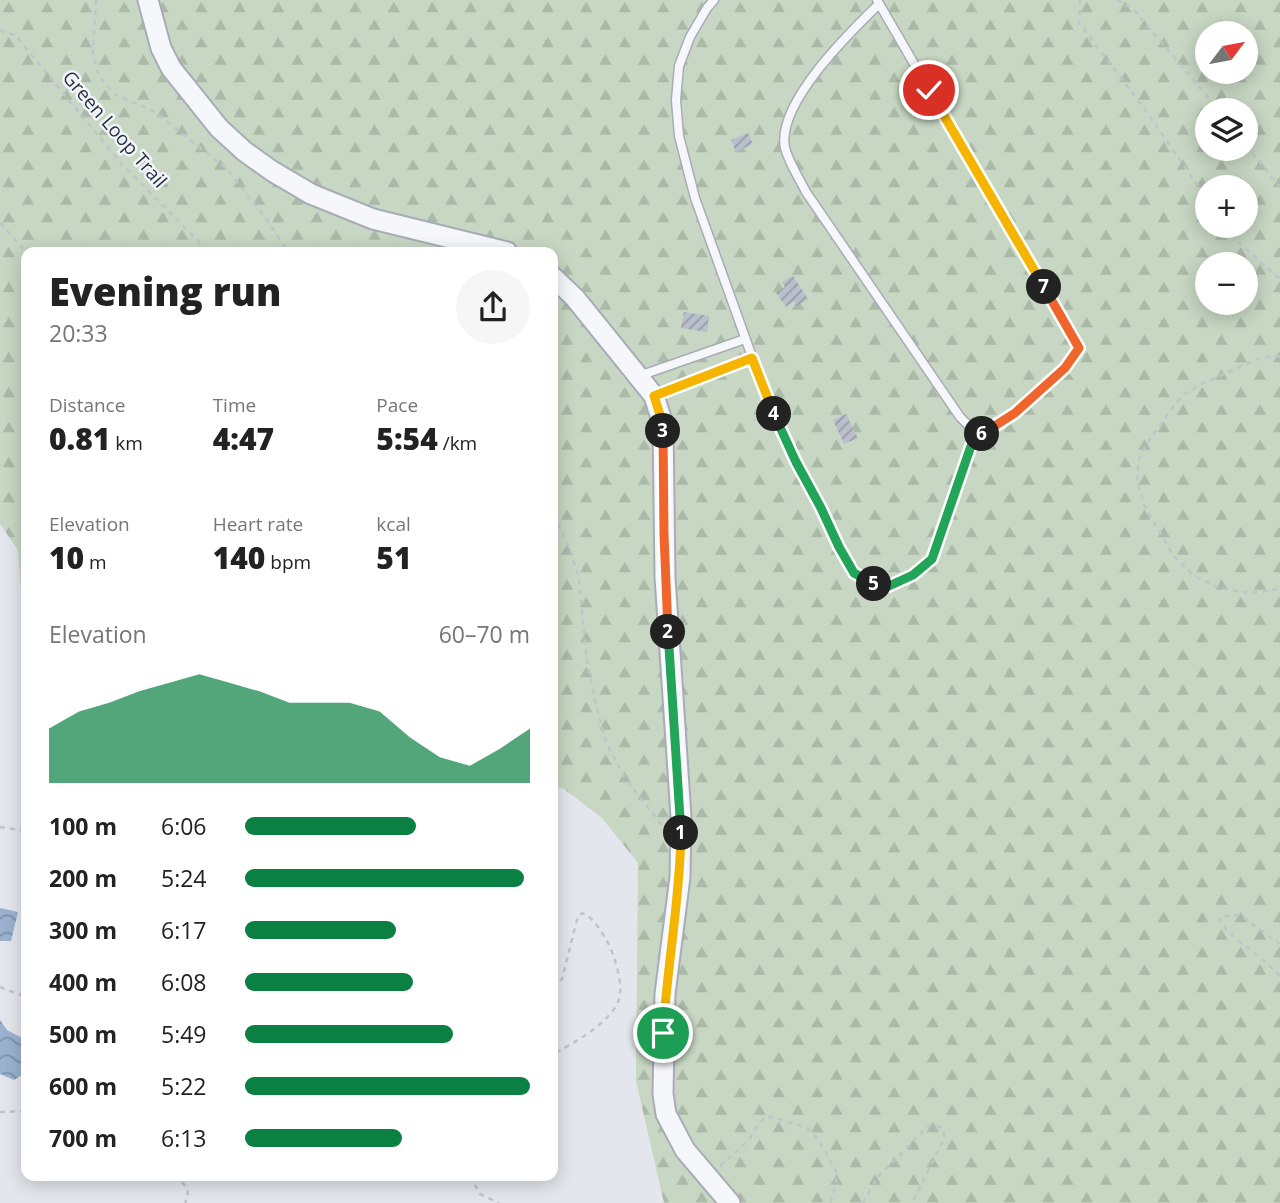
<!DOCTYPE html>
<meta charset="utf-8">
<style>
:root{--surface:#fff;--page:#f6f6f6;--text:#222;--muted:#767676;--accent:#0b8043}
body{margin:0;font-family:"Open Sans",sans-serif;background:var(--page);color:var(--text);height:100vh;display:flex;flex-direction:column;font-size:26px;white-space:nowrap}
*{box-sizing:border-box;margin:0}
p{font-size:23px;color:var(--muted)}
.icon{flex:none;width:38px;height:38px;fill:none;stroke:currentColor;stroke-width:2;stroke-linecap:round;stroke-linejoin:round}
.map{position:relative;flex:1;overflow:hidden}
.side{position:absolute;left:21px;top:247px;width:537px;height:934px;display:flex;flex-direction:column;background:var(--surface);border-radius:14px;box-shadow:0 4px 18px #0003}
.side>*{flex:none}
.needle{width:46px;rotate:58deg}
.tools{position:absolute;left:1195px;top:21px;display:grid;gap:14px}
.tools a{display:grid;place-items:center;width:63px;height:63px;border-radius:50%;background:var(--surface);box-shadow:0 4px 18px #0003;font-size:35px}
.pin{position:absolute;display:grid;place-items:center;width:60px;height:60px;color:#fff;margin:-30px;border:4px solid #fff;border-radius:50%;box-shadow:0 2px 7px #0007}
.km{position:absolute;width:35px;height:35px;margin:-18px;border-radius:50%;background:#222;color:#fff;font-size:19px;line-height:35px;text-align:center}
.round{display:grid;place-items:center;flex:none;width:74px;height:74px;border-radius:37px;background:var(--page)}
.summary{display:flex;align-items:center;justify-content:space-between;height:119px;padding:0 28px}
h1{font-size:38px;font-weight:800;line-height:52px}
.figures{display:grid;grid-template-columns:repeat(3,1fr);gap:10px;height:119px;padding:7px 28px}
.figures div{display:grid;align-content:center}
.figures b{font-size:30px;font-weight:800}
.figures small{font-size:19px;font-weight:400}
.figures p{font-size:19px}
.chart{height:196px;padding:14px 28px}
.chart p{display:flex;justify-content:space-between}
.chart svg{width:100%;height:126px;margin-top:7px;fill:var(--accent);opacity:.7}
ul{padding:0 28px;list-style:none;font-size:23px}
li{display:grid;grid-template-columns:112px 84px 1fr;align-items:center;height:52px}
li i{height:18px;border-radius:9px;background:var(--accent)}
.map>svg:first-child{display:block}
.forest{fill:url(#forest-firs);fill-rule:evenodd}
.water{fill:url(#water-waves)}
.building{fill:url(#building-hatch)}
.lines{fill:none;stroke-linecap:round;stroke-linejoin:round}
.service-casing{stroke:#a7acb7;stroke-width:11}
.tertiary-casing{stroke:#a7acb7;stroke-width:23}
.path{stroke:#c0c4cb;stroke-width:2.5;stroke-dasharray:5 5;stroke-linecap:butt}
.service{stroke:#f6f7fa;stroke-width:8}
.tertiary{stroke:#f6f7fa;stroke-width:19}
.split-1-casing{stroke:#fff;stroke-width:14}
.split-2-casing{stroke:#fff;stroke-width:14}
.split-3-casing{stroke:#fff;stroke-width:14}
.split-4-casing{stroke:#fff;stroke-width:14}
.split-5-casing{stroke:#fff;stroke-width:14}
.split-6-casing{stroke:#fff;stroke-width:14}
.split-7-casing{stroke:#fff;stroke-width:14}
.split-8-casing{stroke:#fff;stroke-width:14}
.split-1{stroke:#f5b400;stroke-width:9}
.split-2{stroke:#22a559;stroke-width:9}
.split-3{stroke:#f0652b;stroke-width:9}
.split-4{stroke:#f5b400;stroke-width:9}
.split-5{stroke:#22a559;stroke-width:9}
.split-6{stroke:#22a559;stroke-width:9}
.split-7{stroke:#f0652b;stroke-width:9}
.split-8{stroke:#f5b400;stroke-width:9}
.labels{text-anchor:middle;stroke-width:5;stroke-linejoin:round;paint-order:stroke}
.street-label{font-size:19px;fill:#283246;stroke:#f3f5f9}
</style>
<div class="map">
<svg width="1280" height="1203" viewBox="0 0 1280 1203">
<defs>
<pattern id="forest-firs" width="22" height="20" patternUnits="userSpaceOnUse" patternTransform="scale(1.75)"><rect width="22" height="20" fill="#c7d7c3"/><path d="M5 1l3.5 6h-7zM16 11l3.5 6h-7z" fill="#abb9a9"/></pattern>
<pattern id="water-waves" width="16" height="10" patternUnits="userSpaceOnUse" patternTransform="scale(1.75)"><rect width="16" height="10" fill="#9ab2cf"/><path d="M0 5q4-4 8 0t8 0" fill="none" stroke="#7e91aa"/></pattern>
<pattern id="building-hatch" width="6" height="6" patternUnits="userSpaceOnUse" patternTransform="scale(1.75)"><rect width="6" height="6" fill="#b9bfcb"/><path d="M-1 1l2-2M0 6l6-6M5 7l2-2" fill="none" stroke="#969ca7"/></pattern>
</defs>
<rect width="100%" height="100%" fill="#e3e6ec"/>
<path class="forest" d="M0,0h1280v1203h-616l-28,-122 2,-218 -36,-45 -38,-29 -11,-4v-533h-527v382l-2,-4 -6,-80 -18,-26zM1208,33h38v39h-38zM1208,110h38v39h-38zM1208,187h38v39h-38zM1208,264h38v39h-38z"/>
<g class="water">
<polygon points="0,908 18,912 11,941 0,941"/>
<polygon points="0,1020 7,1030 22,1038 22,1075 14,1080 0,1074"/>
</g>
<g class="building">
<polygon points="748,133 753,144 736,152 731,140"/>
<polygon points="793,276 808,299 797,306 794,301 786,307 776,293 785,287 782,282"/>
<polygon points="684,312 709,316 707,332 681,328"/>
<polygon points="846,414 858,438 844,444 833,420"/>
</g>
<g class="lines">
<g class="service-casing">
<g id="service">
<polyline points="714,0 707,8 690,37 679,66 676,100 679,136 695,198 769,404 796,462 821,508 839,547 854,573 875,584 889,586 913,575 931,559 971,446 982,434 1015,413 1065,368 1079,348 877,0"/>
<path d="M879,4c-29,28 -103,100 -94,144 4,15 14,30 21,44l154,225 20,20"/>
<polyline points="639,376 745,339"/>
<polyline points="654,396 752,358"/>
</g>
</g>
<g class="tertiary-casing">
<g id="tertiary">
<polyline points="148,0 161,48 171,68 219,128 244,151 272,171 311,194 373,219 507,252"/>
<polyline points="553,277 575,298 654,396 663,424 665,577 681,817 680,877 665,994 663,1094 666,1114 685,1150 730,1203"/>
</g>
</g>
<g class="path">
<polyline points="96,0 93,53 99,77 116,95 155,112 227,169 267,220 288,252"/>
<polyline points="1080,0 1079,23 1143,107 1208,200"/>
<polyline points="1117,0 1133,9 1219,110"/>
<polyline points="0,30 16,36 119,161 199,242 206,252"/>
<polyline points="1246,145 1280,187"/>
<polyline points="0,223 26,252"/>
<polyline points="1226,226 1238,242 1280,279"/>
<polyline points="1280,356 1262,357 1197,386 1185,394 1175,404 1146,445 1139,459 1137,481 1146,509 1173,555 1193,575 1218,588 1251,593 1280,589"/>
<polyline points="553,515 569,546 579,578 586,654 595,702 607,744 625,778 664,828"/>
<polyline points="0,827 26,831"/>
<path d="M1280,944l-40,-29 -17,1 -4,4c15,23 44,35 61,57"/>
<polyline points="0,987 26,997"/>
<path d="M553,988l9,-9 15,-59 5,-7c11,4 19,18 25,28 7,13 17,44 12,58 -6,22 -46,45 -66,55"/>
<polyline points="0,1112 26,1111"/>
<polyline points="720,1166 748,1141 760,1122 766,1117 773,1117 807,1128 816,1137 824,1149 836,1172 836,1184 830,1203"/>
<path d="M174,1176c11,9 18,12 11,27"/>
<polyline points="470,1176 480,1194 499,1203"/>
<path d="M863,1203l14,-25 46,-47 6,-5 7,-1c7,3 8,6 8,14l-32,64"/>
</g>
<use href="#service" class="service"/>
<use href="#tertiary" class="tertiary"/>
</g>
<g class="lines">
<g class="split-1-casing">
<path id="split-1" d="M663,1033c4,-67 17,-133 18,-200"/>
</g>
<g class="split-2-casing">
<polyline id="split-2" points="668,632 681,833"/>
</g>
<g class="split-3-casing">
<polyline id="split-3" points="663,431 664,534 668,632"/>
</g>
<g class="split-4-casing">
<polyline id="split-4" points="663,431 663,424 654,396 752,358 774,414"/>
</g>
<g class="split-5-casing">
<polyline id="split-5" points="774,414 796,462 821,508 839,547 854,573 874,584"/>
</g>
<g class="split-6-casing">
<polyline id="split-6" points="874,584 889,586 913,575 932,559 971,446 982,434"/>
</g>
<g class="split-7-casing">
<polyline id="split-7" points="982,434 1015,413 1065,368 1079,348 1044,287"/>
</g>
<g class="split-8-casing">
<polyline id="split-8" points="929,90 1044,287"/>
</g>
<use href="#split-1" class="split-1"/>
<use href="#split-2" class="split-2"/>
<use href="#split-3" class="split-3"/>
<use href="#split-4" class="split-4"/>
<use href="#split-5" class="split-5"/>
<use href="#split-6" class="split-6"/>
<use href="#split-7" class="split-7"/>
<use href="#split-8" class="split-8"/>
</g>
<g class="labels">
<g class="street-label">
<text transform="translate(115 129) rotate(49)" y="7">Green Loop Trail</text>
</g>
</g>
</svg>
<div class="tools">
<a><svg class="needle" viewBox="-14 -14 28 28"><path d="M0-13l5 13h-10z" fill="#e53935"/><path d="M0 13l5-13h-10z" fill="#767676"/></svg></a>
<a><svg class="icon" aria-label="layers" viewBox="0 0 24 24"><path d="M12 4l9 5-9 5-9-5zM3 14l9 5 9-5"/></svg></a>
<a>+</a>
<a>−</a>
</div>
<div class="pin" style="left:663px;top:1033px;background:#1e9e55"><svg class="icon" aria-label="arrive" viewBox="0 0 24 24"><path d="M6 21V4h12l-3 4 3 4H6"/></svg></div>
<div class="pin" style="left:929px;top:90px;background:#d93025"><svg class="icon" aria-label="check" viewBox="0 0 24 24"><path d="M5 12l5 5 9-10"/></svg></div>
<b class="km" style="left:681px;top:833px">1</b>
<b class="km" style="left:668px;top:632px">2</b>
<b class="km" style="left:663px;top:431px">3</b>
<b class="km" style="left:774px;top:414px">4</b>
<b class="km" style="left:874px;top:584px">5</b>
<b class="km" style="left:982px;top:434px">6</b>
<b class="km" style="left:1044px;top:287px">7</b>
<section class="side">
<div class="summary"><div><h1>Evening run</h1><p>20:33</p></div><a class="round"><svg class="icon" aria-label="share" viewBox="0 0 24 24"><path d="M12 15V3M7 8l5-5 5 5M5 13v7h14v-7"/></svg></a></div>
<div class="figures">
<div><p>Distance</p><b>0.81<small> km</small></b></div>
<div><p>Time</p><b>4:47</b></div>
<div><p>Pace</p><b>5:54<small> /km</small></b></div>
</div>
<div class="figures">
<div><p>Elevation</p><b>10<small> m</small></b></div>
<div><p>Heart rate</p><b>140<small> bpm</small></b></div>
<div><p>kcal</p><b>51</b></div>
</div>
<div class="chart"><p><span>Elevation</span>60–70 m</p>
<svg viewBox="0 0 160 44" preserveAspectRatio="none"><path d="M0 44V25L10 19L20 16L30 12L40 9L50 6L60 9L70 12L80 16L90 16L100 16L110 19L120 28L130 35L140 38L150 32L160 25V44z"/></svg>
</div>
<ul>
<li><b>100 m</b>6:06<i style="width:60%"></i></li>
<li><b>200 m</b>5:24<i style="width:98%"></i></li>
<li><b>300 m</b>6:17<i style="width:53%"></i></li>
<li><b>400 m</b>6:08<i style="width:59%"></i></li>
<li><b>500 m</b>5:49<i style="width:73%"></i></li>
<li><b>600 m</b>5:22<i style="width:100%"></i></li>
<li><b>700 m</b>6:13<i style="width:55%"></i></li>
</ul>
</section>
</div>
